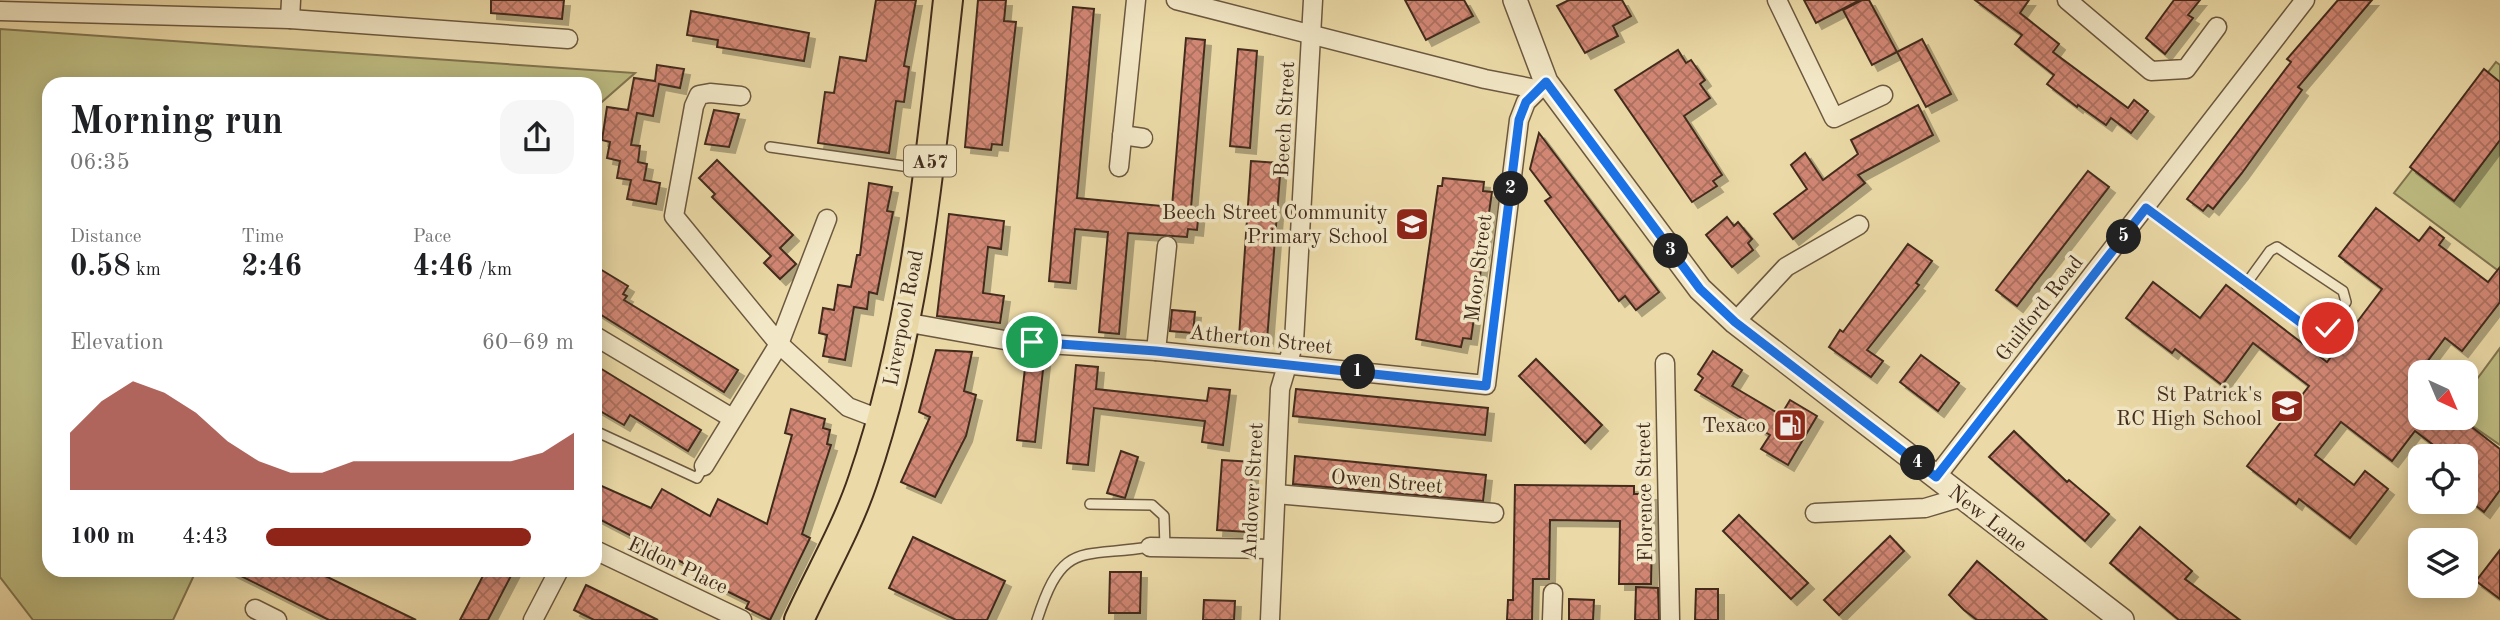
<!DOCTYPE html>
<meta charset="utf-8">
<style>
:root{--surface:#fff;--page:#f6f6f6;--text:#202124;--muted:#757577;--accent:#8f2418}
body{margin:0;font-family:"Old Standard TT",serif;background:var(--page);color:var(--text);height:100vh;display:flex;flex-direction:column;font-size:26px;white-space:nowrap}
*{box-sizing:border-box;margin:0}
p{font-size:23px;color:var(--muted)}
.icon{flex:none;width:38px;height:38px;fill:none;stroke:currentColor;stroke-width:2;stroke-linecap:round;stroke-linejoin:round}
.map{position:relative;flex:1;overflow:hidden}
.panel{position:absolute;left:42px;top:77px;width:560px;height:500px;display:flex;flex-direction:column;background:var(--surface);border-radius:21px;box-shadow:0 4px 18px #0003}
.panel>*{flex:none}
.needle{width:46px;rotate:136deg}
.fabs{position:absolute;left:2408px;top:360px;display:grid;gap:14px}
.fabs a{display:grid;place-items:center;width:70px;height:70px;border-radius:14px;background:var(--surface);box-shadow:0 4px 18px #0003;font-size:35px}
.pin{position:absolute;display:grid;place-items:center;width:60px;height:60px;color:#fff;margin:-30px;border:4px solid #fff;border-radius:50%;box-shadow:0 2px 7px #0007}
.km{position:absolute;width:35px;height:35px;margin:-18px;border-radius:50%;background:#222;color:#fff;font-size:19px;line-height:35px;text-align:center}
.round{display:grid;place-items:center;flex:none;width:74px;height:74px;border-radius:21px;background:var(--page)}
.head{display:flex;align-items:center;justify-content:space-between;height:119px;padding:0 28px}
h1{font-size:38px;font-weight:600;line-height:52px}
.stats{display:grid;grid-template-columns:repeat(3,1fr);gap:10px;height:119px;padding:7px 28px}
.stats div{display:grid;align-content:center}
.stats b{font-size:30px;font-weight:600}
.stats small{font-size:19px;font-weight:400}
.stats p{font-size:19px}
.chart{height:196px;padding:14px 28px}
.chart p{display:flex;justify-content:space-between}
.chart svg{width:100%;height:126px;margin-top:7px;fill:var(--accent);opacity:.7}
ul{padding:0 28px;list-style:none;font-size:23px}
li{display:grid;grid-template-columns:112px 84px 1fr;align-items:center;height:52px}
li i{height:18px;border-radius:9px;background:var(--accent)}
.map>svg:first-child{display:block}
.green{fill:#bebd82;stroke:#807450;stroke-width:2}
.building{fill:url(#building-cross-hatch);stroke:#422c1d;stroke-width:2;filter:url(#shadow)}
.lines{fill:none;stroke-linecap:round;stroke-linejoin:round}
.service-casing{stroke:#6c5840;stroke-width:12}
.minor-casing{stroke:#6c5840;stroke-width:21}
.tertiary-casing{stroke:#6c5840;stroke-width:26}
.primary-casing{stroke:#422c1d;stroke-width:32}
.service{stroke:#f2e7c6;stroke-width:9}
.minor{stroke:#f2e7c6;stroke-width:18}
.tertiary{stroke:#f2e7c6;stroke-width:23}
.primary{stroke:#ebdaa7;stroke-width:28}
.route-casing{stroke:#fff;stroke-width:14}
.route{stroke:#1a73e8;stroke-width:9}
.labels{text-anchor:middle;stroke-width:7;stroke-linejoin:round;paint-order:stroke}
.shield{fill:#f2e7c6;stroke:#776450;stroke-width:2}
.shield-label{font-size:19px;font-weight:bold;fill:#422c1d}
.street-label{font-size:21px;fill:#422c1d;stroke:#f2e7c6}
.poi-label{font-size:21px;fill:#422c1d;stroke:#f2e7c6;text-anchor:end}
</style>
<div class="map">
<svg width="2500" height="620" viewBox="0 0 2500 620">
<defs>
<pattern id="building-cross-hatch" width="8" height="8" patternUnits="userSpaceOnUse" patternTransform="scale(1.75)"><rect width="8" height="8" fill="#d28774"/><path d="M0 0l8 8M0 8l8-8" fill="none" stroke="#ac6f5f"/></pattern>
<filter id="shadow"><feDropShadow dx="6" dy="6" stdDeviation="0" flood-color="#0004"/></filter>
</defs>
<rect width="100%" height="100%" fill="#ebdaa7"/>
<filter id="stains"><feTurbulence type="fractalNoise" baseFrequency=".00286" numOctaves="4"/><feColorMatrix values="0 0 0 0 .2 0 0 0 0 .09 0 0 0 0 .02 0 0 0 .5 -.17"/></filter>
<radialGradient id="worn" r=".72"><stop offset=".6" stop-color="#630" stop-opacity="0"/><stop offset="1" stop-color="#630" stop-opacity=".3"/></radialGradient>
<g class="green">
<polygon points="0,29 635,73 595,108 595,84 49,84 49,570 196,571 173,620 33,620 0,577"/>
<polygon points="2496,62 2500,65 2500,272 2394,193"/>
<polygon points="2500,348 2500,445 2461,418 2466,418 2466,394"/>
</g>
<g class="building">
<polygon points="491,0 564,0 562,19 491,13"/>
<polygon points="876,0 916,0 904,66 909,67 904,102 896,101 889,153 818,143 825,92 834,93 840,57 866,61"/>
<polygon points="978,0 1006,0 1004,21 1016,22 1002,145 992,144 991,150 965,147"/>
<polygon points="1405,0 1464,0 1473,16 1426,40"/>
<polygon points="1569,0 1622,0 1631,16 1613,26 1618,36 1585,53 1557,6"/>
<polygon points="1804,0 1860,0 1816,23"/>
<polygon points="1862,0 1869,0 1897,52 1872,65 1843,10"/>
<polygon points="1975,0 2029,0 2020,13 2059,44 2053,52 2128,108 2134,100 2148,111 2131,133 2111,118 2106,125 2078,105 2077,107 2047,84 2054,75 2015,44 2022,35"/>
<polygon points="2174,0 2200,0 2188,15 2193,18 2165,54 2146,38"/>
<polygon points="2338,0 2372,0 2298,87 2302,90 2242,173 2213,209 2208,205 2203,211 2187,199 2291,62 2287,59"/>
<polygon points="1073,7 1094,9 1077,198 1172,207 1186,38 1205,40 1191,208 1199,209 1197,230 1188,229 1187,237 1128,233 1119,334 1099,332 1108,232 1075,229 1070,283 1049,281"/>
<polygon points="691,11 809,33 804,61 717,47 718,40 687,35"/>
<polygon points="1922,39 1951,94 1926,107 1897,52"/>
<polygon points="1238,49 1257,51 1250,148 1230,146"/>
<polygon points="1678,50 1686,63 1691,60 1705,80 1700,84 1710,98 1684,116 1722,175 1713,181 1717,186 1692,202 1615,90"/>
<polygon points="657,65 684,69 680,88 659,84 653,116 637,113 631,145 640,146 638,162 647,164 644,180 660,183 656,204 627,199 631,180 617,178 620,161 607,158 610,142 602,140 607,107 628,110 634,78 655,81"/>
<polygon points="2484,69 2500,82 2500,140 2454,201 2410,167"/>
<polygon points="1918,105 1933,135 1858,175 1865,183 1793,239 1774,214 1807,189 1791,165 1805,153 1823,180 1858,154 1851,140"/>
<polygon points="714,110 739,114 729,147 705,144"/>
<polygon points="1539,133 1659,292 1636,310 1625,296 1619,301 1545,201 1551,197 1530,169"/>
<polygon points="717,160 793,235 780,248 796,264 780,279 764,263 771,256 712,197 715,194 699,178"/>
<polygon points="1251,161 1281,163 1267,340 1239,337"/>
<polygon points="2088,171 2109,187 2017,306 1996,290"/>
<polygon points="1443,178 1484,182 1483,191 1492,192 1471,339 1463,338 1461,347 1416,339 1438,186 1442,186"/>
<polygon points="869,183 892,187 887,211 893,212 877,294 869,292 867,309 854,307 845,360 823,356 827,335 819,333 823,308 834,310 838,285 851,287 857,255 860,255"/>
<polygon points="2376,208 2419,241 2430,227 2444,238 2439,245 2488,282 2500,267 2500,302 2462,351 2445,338 2412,382 2420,388 2420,418 2460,418 2500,449 2500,490 2484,512 2466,498 2466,457 2449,457 2415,431 2392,461 2341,422 2315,455 2354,485 2365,471 2388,489 2350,538 2299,499 2296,504 2247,466 2309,386 2253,343 2222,385 2175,349 2172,353 2126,318 2153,282 2200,318 2226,285 2327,362 2382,289 2339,256"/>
<polygon points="949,214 1004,221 1001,249 988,247 983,293 1004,296 1000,323 937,316"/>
<polygon points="1727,217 1734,226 1738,222 1752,239 1748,243 1753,250 1732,267 1706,235"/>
<polygon points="1908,244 1932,261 1916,283 1919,285 1867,350 1883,361 1871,377 1829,347 1840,330 1843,332"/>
<polygon points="595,266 628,286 623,294 627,296 624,300 738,370 724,392 595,311"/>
<polygon points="1172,310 1195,312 1193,333 1170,331"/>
<polygon points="936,350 972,352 964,391 976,395 966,436 935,497 901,482 930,417 919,412"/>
<polygon points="1713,351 1742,370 1732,386 1781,415 1790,400 1817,416 1788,465 1761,449 1770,435 1695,390 1703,378 1698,374"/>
<polygon points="1921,355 1959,383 1938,411 1900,382"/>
<polygon points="1026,359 1044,361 1035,442 1017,440"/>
<polygon points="1536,359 1602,425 1585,443 1519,376"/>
<polygon points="595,365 701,430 688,451 630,415 624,425 595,408"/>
<polygon points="1076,365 1098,367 1096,389 1207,401 1209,388 1230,390 1223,445 1202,442 1205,421 1094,408 1088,465 1067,463"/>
<polygon points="1296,389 1488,408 1485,435 1293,416"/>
<polygon points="791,409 825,419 823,428 830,430 827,444 831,445 802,534 810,538 770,620 746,608 749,602 694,575 697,570 595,517 595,483 651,508 662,489 710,516 718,499 767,524 792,435 785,433"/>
<polygon points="2014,431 2067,482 2069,480 2109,514 2085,541 1989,457"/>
<polygon points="1121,451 1138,457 1125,498 1107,493"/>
<polygon points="1295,456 1486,475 1483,501 1293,484"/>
<polygon points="1222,460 1253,462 1248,532 1217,530"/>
<polygon points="1515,485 1634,486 1634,494 1653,494 1651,584 1619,584 1620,521 1550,520 1549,579 1533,579 1532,620 1507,620 1508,600 1513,600"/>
<polygon points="1739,515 1808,583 1791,599 1723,531"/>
<polygon points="2140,527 2192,571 2185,579 2240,620 2179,620 2110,563"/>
<polygon points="1890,536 1904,551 1839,615 1824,600"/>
<polygon points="913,537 1005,581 987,620 956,620 889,588"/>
<polygon points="2500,550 2500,599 2476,581"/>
<polygon points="1977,561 2047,620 1977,620 1964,610 1949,595"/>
<polygon points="229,570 313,570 416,620 329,620"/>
<polygon points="486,570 514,570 488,620 460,620"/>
<polygon points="1110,572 1141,572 1140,613 1109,613"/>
<polygon points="586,585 658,620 594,620 574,610"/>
<polygon points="1636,587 1658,588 1659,620 1635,620"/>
<polygon points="1696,589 1718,589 1718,620 1695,620"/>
<polygon points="1569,599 1594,600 1593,620 1569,620"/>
<polygon points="1204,600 1235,601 1234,620 1203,620"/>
</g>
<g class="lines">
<g class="service-casing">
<g id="service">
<polyline points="770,147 924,169"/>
<polyline points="2146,208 2312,331 2322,333 2346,302 2343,291 2277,247 2270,251 2246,284"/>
<polyline points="595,431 697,478 704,466"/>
<polyline points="1090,504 1152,505 1164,516 1165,547"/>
<path d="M1037,620c26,-80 42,-62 113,-73"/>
</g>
</g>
<g class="minor-casing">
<g id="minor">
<polyline points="1176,0 1485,79 1536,89"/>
<polyline points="1777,0 1834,118 1883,95"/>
<polyline points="2067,0 2151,71 2186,69 2217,27"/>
<polyline points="0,11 290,19 568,39"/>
<polyline points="290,19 291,0"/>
<polyline points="741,96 710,93 699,95 694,106 674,216 779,344 827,219"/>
<polyline points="1122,135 1143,138"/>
<polyline points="1119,167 1136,0"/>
<polyline points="904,322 1010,341"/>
<polyline points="1735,322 1786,267 1859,225"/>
<polyline points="595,336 732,418"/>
<polyline points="1032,343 1156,351 1486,385 1519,120 1526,102 1546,82"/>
<polyline points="1156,351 1167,246"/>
<polyline points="1665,363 1670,620"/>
<polyline points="704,466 779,344 848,407 882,420"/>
<polyline points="1936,477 2305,0"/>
<polyline points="1276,494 1494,513"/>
<polyline points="1815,513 1925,508 1962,497"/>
<polyline points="1150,547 1272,549"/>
<polyline points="595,550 742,620"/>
<polyline points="255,609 277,620"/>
<polyline points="533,620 559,570"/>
<polyline points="1270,620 1280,389 1294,342 1313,0"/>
<polyline points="1552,620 1553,593"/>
</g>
</g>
<g class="tertiary-casing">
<polyline id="tertiary" points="1515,0 1546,82 1700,289 1735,322 2122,620"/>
</g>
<g class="primary-casing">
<path id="primary" d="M799,620c21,-46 48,-92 64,-140 53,-154 67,-319 85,-480"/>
</g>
<use href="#service" class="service"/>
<use href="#minor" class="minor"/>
<use href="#tertiary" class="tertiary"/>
<use href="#primary" class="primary"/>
</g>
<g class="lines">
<g class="route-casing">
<polyline id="route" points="1032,342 1156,351 1486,386 1519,120 1526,102 1546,82 1700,289 1735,322 1936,477 2146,208 2312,331 2322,333 2328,328"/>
</g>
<use href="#route" class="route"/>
</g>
<defs>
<g id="school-square" transform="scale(1.75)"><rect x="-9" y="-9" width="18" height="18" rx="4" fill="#8f2418" stroke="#f2e7c6"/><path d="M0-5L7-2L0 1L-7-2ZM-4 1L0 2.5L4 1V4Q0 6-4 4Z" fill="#fff"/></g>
<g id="fuel-square" transform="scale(1.75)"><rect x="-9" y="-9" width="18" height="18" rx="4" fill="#8f2418" stroke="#f2e7c6"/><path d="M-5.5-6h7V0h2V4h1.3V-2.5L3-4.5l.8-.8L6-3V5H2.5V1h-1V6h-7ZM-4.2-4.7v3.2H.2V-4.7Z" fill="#fff"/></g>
</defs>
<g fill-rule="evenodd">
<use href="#school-square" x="1412" y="224"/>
<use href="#school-square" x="2287" y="406"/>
<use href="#fuel-square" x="1790" y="425"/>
</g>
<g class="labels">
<rect class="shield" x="904" y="145.5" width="52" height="31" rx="5"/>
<g class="shield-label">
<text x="930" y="168">A57</text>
</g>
<g class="street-label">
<text transform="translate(1284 119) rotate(-87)" y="7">Beech Street</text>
<text transform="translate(1478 268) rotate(-83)" y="7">Moor Street</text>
<text transform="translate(2039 308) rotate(-52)" y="7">Guilford Road</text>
<text transform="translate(903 318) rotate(-79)" y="7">Liverpool Road</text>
<text transform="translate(1261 339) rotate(6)" y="7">Atherton Street</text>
<text transform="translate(1387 481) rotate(5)" y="7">Owen Street</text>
<text transform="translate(1252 491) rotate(-87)" y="7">Andover Street</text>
<text transform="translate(1644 492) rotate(-91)" y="7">Florence Street</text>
<text transform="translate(1988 518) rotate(38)" y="7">New Lane</text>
<text transform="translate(678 565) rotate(25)" y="7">Eldon Place</text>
</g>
<g class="poi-label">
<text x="1388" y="219">Beech Street Community<tspan x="1388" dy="24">Primary School</tspan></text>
<text x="2262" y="401">St Patrick's<tspan x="2262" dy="24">RC High School</tspan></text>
<text x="1766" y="432">Texaco</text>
</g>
</g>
<rect width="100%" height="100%" filter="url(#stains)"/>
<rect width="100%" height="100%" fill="url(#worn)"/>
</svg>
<div class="fabs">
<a><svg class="needle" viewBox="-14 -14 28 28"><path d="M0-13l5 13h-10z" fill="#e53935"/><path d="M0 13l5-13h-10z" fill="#757577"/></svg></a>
<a><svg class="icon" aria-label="locate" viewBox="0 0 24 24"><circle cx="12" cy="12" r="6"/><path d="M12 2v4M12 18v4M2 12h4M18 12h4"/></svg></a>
<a><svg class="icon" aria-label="layers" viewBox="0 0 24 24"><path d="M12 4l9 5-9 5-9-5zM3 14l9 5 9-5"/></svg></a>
</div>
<div class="pin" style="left:1032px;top:342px;background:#1e9e55"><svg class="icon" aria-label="arrive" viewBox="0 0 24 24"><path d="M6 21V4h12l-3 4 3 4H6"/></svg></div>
<div class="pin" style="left:2328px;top:328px;background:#d93025"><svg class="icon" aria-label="check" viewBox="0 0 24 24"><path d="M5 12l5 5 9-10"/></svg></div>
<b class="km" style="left:1358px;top:372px">1</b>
<b class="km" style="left:1511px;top:189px">2</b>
<b class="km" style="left:1671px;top:251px">3</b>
<b class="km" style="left:1918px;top:463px">4</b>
<b class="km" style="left:2124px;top:237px">5</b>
<section class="panel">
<div class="head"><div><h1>Morning run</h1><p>06:35</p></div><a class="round"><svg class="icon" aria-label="share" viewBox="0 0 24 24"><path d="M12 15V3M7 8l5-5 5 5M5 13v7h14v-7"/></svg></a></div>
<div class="stats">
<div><p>Distance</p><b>0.58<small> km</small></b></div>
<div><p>Time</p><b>2:46</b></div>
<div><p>Pace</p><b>4:46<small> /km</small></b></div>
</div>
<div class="chart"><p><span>Elevation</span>60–69 m</p>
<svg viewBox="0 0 160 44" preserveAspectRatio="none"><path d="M0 44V24L10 13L20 6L30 10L40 17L50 27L60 34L70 38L80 38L90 34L100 34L110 34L120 34L130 34L140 34L150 31L160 24V44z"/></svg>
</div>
<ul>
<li><b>100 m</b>4:43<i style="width:86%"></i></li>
</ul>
</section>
</div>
